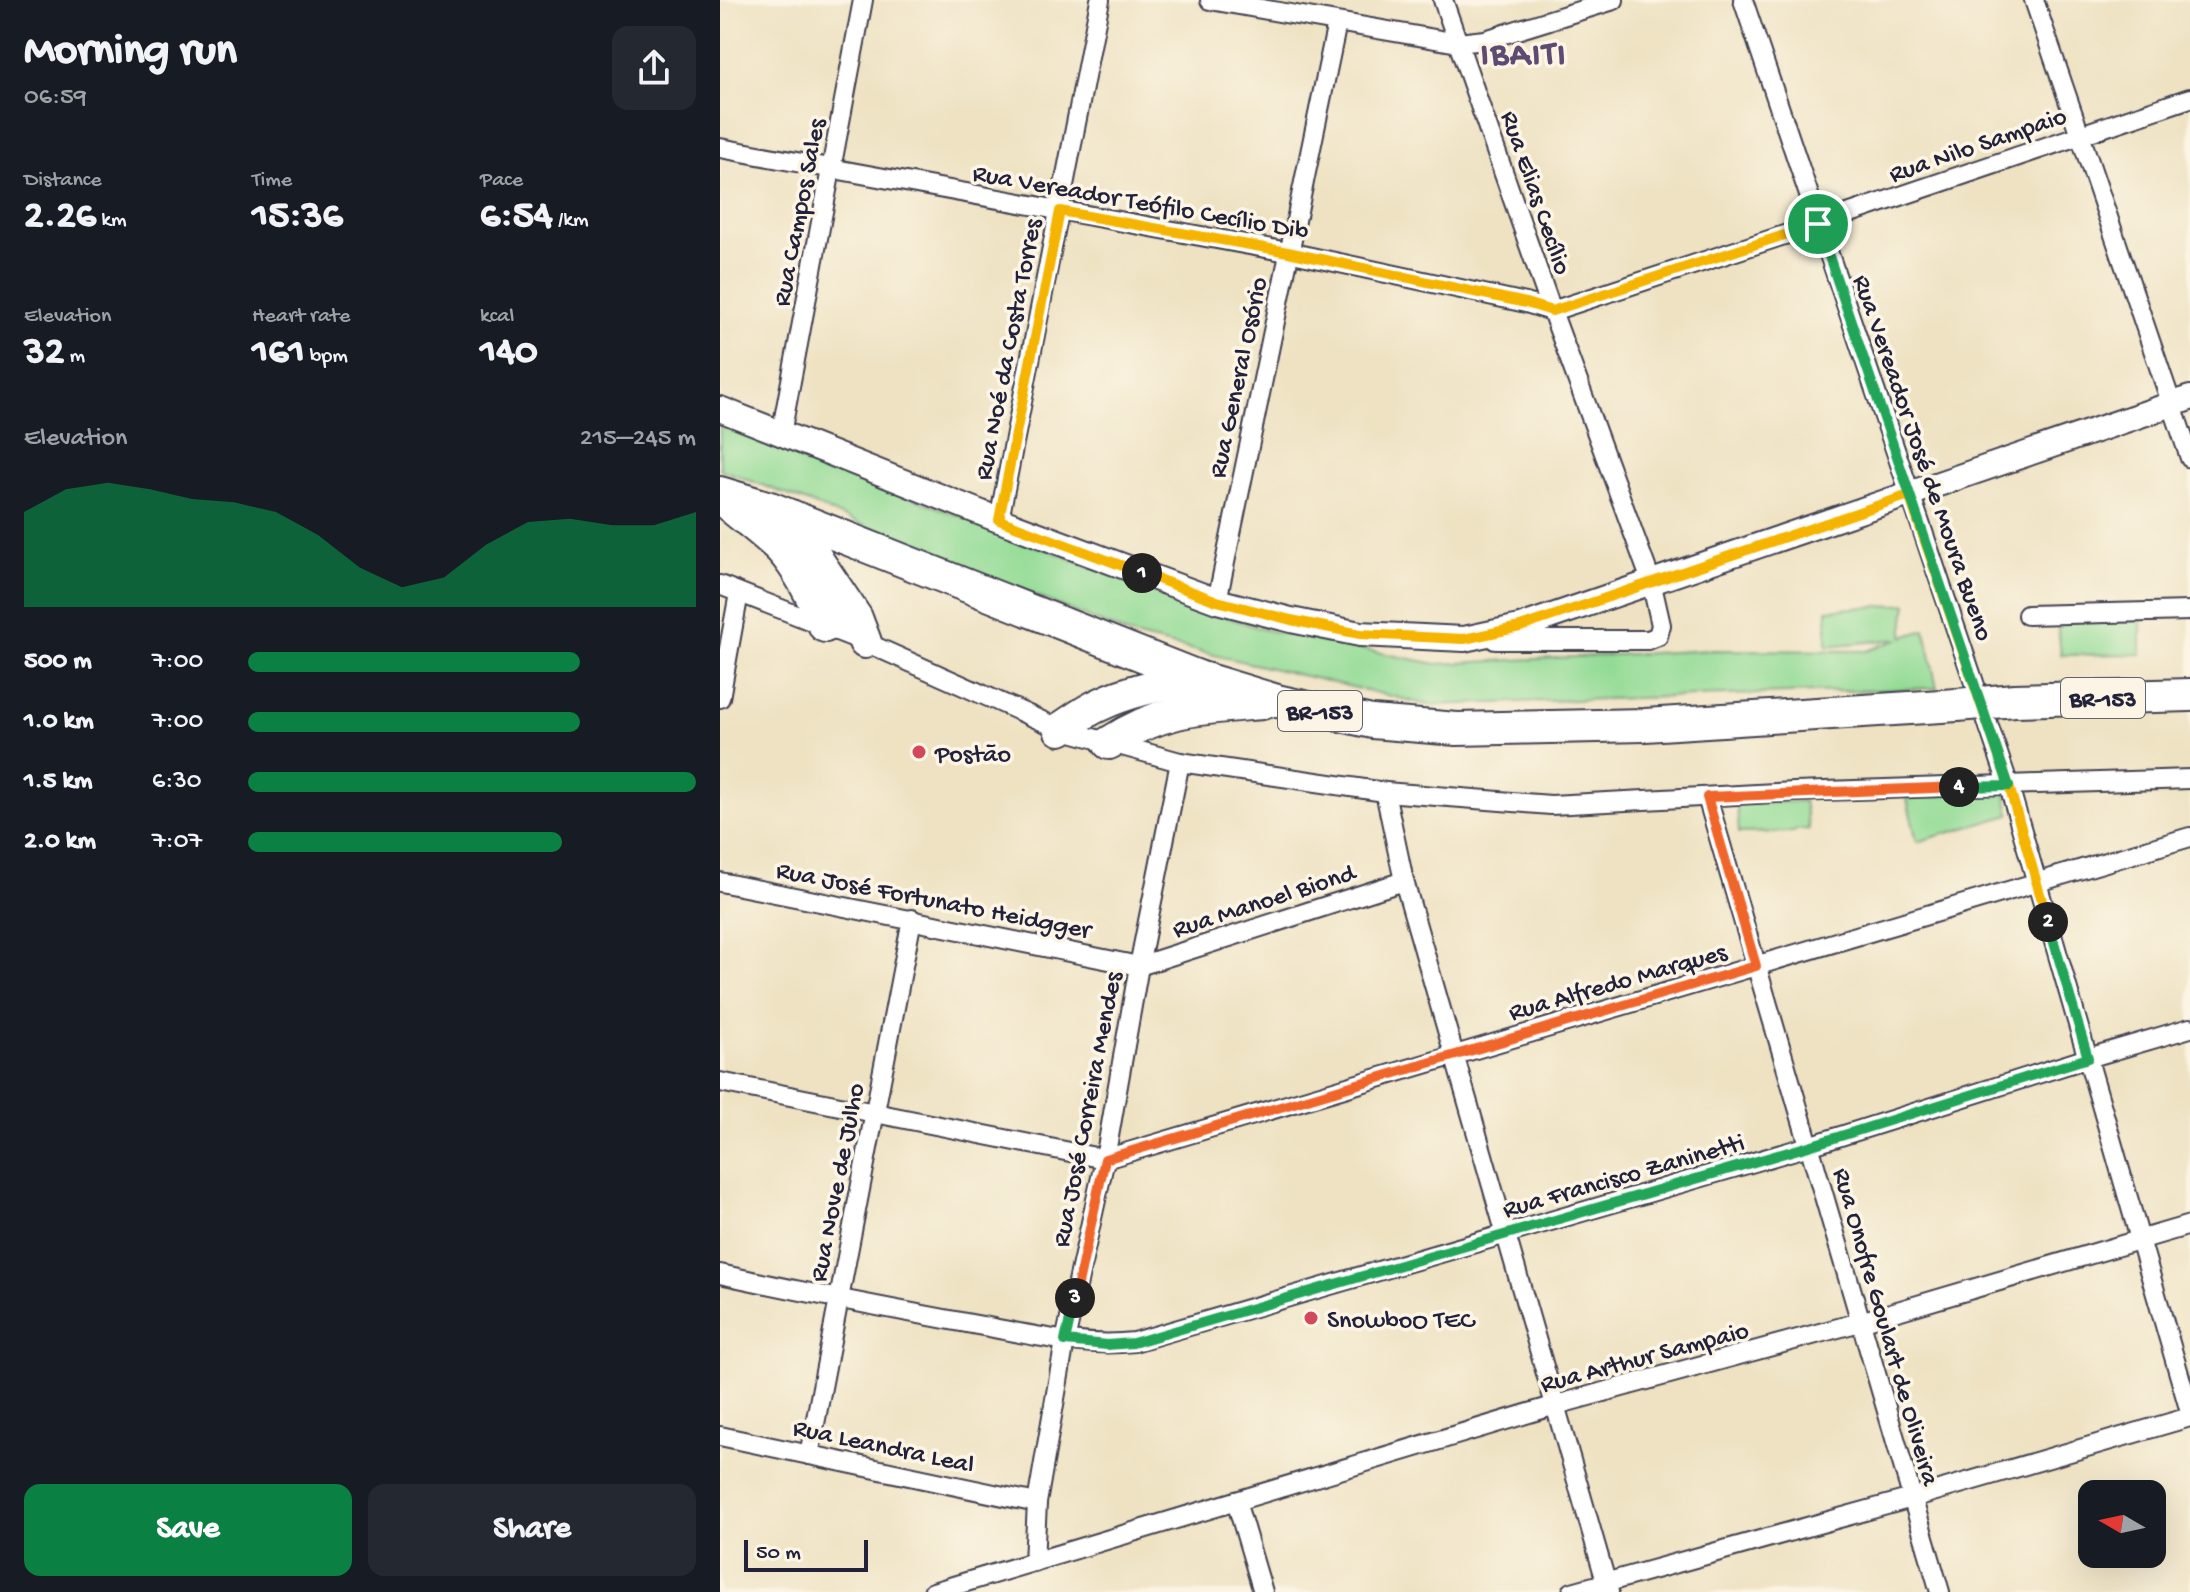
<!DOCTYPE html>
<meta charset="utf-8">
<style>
:root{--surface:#171b24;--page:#242831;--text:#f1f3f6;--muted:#9ea1a6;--accent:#0b8043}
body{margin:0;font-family:"Gochi Hand",sans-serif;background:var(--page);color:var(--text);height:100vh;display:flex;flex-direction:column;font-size:30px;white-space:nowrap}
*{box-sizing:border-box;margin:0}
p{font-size:26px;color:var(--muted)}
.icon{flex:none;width:44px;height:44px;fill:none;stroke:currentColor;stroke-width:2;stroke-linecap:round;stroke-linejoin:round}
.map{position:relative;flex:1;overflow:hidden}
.panel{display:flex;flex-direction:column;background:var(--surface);width:720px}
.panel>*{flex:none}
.needle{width:52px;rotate:279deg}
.tools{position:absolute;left:1358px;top:1480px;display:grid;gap:16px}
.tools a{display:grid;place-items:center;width:88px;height:88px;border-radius:16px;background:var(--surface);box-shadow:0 8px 32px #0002;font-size:40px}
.scale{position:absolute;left:24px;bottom:20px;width:124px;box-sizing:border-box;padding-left:8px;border:4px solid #22223b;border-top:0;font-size:22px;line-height:28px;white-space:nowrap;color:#22223b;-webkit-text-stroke:6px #fcf5e5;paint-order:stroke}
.pin{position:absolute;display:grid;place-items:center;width:68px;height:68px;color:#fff;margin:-34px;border:4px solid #fff;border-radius:50%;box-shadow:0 2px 8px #0007}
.km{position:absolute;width:40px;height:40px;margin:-20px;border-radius:50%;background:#222;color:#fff;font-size:22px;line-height:40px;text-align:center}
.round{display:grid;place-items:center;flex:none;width:84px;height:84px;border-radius:16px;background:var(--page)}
.headline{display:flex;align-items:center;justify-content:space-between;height:136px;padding:0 24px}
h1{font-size:44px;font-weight:700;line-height:60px}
.stats{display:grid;grid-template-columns:repeat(3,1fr);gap:12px;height:136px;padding:8px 24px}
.stats div{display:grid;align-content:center}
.stats b{font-size:40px;font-weight:700}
.stats small{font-size:22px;font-weight:400}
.stats p{font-size:22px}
.chart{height:224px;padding:16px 24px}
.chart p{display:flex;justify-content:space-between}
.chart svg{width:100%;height:144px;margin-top:8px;fill:var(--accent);opacity:.7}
.action{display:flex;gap:16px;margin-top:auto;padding:16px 24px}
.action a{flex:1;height:92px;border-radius:16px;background:var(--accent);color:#fff;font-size:32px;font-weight:700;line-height:92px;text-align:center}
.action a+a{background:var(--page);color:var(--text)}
ul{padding:0 24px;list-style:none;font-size:26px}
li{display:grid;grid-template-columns:128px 96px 1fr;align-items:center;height:60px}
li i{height:20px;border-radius:10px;background:var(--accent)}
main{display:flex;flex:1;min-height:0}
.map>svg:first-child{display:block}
.green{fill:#93db95;stroke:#5a7e68;stroke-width:2}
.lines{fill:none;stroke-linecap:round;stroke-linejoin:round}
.street-casing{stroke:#413f4f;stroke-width:22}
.secondary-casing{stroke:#413f4f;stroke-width:28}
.highway-casing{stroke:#413f4f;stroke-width:36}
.street{stroke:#fff;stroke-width:18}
.secondary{stroke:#fff;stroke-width:24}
.highway{stroke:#fff;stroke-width:32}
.highway-bridge-casing{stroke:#413f4f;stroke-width:36;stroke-linecap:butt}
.highway-bridge{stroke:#fff;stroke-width:32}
.split-1-casing{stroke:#fff;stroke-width:16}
.split-2-casing{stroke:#fff;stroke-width:16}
.split-3-casing{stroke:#fff;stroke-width:16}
.split-4-casing{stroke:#fff;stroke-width:16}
.split-5-casing{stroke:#fff;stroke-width:16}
.split-1{stroke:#f5b400;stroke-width:10}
.split-2{stroke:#f5b400;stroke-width:10}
.split-3{stroke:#22a559;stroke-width:10}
.split-4{stroke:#f0652b;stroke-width:10}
.split-5{stroke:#22a559;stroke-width:10}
.poi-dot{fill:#d1495b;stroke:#fcf5e5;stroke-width:3}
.labels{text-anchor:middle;stroke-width:7;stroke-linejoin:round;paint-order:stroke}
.shield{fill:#fcf5e5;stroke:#63616e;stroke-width:2}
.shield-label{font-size:24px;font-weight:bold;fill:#22223b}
.street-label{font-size:26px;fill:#22223b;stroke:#fcf5e5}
.poi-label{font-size:26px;fill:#22223b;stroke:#fcf5e5;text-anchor:start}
.district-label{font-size:34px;font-weight:bold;letter-spacing:2px;fill:#5f4a71;stroke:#fcf5e5}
</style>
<main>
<section class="panel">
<div class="headline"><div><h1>Morning run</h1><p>06:59</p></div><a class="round"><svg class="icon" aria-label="share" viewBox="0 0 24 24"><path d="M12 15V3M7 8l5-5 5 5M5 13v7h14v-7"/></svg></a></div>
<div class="stats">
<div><p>Distance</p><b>2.26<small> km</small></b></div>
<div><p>Time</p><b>15:36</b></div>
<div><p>Pace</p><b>6:54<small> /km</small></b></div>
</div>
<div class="stats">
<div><p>Elevation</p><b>32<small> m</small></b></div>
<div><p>Heart rate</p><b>161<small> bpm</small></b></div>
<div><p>kcal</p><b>140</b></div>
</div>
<div class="chart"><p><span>Elevation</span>215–245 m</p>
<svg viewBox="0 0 160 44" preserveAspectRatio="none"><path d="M0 44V15L10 8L20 6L30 8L40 11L50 12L60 15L70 22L80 32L90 38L100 35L110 25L120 18L130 17L140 19L150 19L160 15V44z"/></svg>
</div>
<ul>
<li><b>500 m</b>7:00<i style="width:74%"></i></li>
<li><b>1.0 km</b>7:00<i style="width:74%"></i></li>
<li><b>1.5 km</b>6:30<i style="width:100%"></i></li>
<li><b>2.0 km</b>7:07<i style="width:70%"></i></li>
</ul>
<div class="action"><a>Save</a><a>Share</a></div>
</section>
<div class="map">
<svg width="1470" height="1592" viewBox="0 0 1470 1592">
<rect width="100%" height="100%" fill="#fcf5e5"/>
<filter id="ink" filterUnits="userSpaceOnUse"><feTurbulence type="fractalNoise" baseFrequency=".0125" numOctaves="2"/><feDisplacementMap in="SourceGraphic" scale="16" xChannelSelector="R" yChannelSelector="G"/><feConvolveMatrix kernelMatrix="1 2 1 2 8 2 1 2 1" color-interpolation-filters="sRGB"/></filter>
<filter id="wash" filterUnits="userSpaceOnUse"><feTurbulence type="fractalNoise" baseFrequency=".006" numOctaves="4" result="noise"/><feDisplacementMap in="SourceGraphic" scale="32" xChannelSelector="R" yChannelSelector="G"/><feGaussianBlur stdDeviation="1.8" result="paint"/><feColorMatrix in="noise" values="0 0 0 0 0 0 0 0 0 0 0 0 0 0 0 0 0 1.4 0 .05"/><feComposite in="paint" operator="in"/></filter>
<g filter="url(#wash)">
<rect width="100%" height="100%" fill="#eee2c2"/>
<g class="green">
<polygon points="0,424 409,581 541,629 716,664 991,650 1147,651 1179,639 1107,646 1107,610 1187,604 1183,637 1205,630 1217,688 709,705 413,636 87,502 0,469"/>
<polygon points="1421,616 1421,654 1341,655 1337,619"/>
<polygon points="1285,790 1290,815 1197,842 1186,795"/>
<polygon points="1084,801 1089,829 1075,830 1074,832 1019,833 1017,804"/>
</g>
</g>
<g filter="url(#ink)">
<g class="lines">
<g class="street-casing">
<g id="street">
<polyline points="490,0 738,43 765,40 894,0"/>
<polyline points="723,0 832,311 931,581 941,625 938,636 928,640 775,640"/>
<polyline points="1023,0 1289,786 1470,1412"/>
<polyline points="1314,0 1470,458"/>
<polyline points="0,148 568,252 806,303 832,311 1098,224 1470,98"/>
<polyline points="61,434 143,0"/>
<polyline points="279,520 380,0"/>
<polyline points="0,585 145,642 340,729 460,762 665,792 831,805 1075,792 1470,779"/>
<polyline points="497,601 617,23"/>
<polyline points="1307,615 1470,611"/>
<polyline points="0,698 19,593"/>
<polyline points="665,792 684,881 889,1592"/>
<polyline points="987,797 1220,1592"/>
<polyline points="0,882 419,966 684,881"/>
<polyline points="0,1082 385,1159 1470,837"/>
<path d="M0,1274c86,19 171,35 257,51 52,9 104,23 157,17l675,-196 279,-88 102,-30"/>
<polyline points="0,1436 317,1503"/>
<polyline points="89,1455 192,919"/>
<polyline points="516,1501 543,1592"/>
<polyline points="314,1562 317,1503 345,1341 385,1159 419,966 460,762"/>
<polyline points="213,1592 836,1405 1140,1322 1470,1225"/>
<polyline points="852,1592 1192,1498 1470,1417"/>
</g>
</g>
<g class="secondary-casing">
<polyline id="secondary" points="0,409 279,520 497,601 571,620 640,634 744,639 800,627 1470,398"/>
</g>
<g class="highway-casing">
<g id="highway">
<polyline points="0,493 50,508 478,677 557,701 652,722 737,729 925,725 1237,705"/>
<path d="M2,499c19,17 41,32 59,50 20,22 33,50 44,77"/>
<polyline points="73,517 99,563 136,618 145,642"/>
<polyline points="1295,700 1470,695"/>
<path d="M340,729c13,-8 25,-18 39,-24 31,-15 65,-21 99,-28"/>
<path d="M389,743c54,-35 91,-35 153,-40"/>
</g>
</g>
<use href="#street" class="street"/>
<use href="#secondary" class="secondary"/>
<use href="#highway" class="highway"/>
<g class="highway-bridge-casing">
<polyline id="highway-bridge" points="1237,705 1295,700"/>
</g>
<use href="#highway-bridge" class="highway-bridge"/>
</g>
</g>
<g class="lines" filter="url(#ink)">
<g class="split-1-casing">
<polyline id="split-1" points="422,573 279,520 340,211 568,252 806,303 832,311 1098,224"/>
</g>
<g class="split-2-casing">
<polyline id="split-2" points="422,573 497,601 571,620 640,634 744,639 800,627 1189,495 1289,786 1328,922"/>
</g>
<g class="split-3-casing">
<polyline id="split-3" points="355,1298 345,1341 387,1345 413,1343 1089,1146 1368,1058 1328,922"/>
</g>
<g class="split-4-casing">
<polyline id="split-4" points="355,1298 385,1159 1036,966 987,797 1239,787"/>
</g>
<g class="split-5-casing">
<polyline id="split-5" points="1098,224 1289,786 1239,787"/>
</g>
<use href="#split-1" class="split-1"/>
<use href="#split-2" class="split-2"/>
<use href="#split-3" class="split-3"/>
<use href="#split-4" class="split-4"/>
<use href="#split-5" class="split-5"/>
</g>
<g class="poi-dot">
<circle cx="199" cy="752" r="8"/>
<circle cx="591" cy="1318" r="8"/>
</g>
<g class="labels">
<g class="shield">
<rect x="1341" y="678" width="84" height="40" rx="6"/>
<rect x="558" y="691" width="84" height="40" rx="6"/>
</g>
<g class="shield-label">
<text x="1383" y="706">BR-153</text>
<text x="600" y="719">BR-153</text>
</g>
<g class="street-label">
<text transform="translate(1257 143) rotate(-19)" y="9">Rua Nilo Sampaio</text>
<text transform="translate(818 192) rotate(71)" y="9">Rua Elias Cecílio</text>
<text transform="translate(421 200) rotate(10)" y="9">Rua Vereador Teófilo Cecílio Dib</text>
<text transform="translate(77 212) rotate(-79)" y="9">Rua Campos Sales</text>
<text transform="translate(286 349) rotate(-79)" y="9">Rua Noé da Costa Torres</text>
<text transform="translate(516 377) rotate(-78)" y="9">Rua General Osório</text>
<text transform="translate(1205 457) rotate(71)" y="9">Rua Vereador José de Moura Bueno</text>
<text transform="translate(214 898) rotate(11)" y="9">Rua José Fortunato Heidgger</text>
<text transform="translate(543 899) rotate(-18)" y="9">Rua Manoel Biond</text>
<text transform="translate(897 980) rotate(-16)" y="9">Rua Alfredo Marques</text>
<text transform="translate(365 1109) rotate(-79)" y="9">Rua José Correira Mendes</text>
<text transform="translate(903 1174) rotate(-16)" y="9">Rua Francisco Zaninetti</text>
<text transform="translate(115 1182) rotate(-79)" y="9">Rua Nove de Julho</text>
<text transform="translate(1168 1326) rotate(74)" y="9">Rua Onofre Goulart de Oliveira</text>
<text transform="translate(924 1355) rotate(-15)" y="9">Rua Arthur Sampaio</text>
<text transform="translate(164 1444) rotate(12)" y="9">Rua Leandra Leal</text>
</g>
<g class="poi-label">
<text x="215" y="761">Postão</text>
<text x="607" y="1327">SnowboO TEC</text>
</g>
<g class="district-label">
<text x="804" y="63">IBAITI</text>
</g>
</g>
</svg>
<div class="tools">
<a><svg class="needle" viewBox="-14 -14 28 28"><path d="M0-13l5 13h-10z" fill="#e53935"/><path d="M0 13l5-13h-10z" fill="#9ea1a6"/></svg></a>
</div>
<div class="scale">50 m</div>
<div class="pin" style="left:1098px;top:224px;background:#1e9e55"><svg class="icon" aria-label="arrive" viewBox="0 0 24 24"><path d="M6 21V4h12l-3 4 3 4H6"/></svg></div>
<b class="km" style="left:422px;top:573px">1</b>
<b class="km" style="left:1328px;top:922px">2</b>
<b class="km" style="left:355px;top:1298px">3</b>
<b class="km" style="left:1239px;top:787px">4</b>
</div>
</main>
